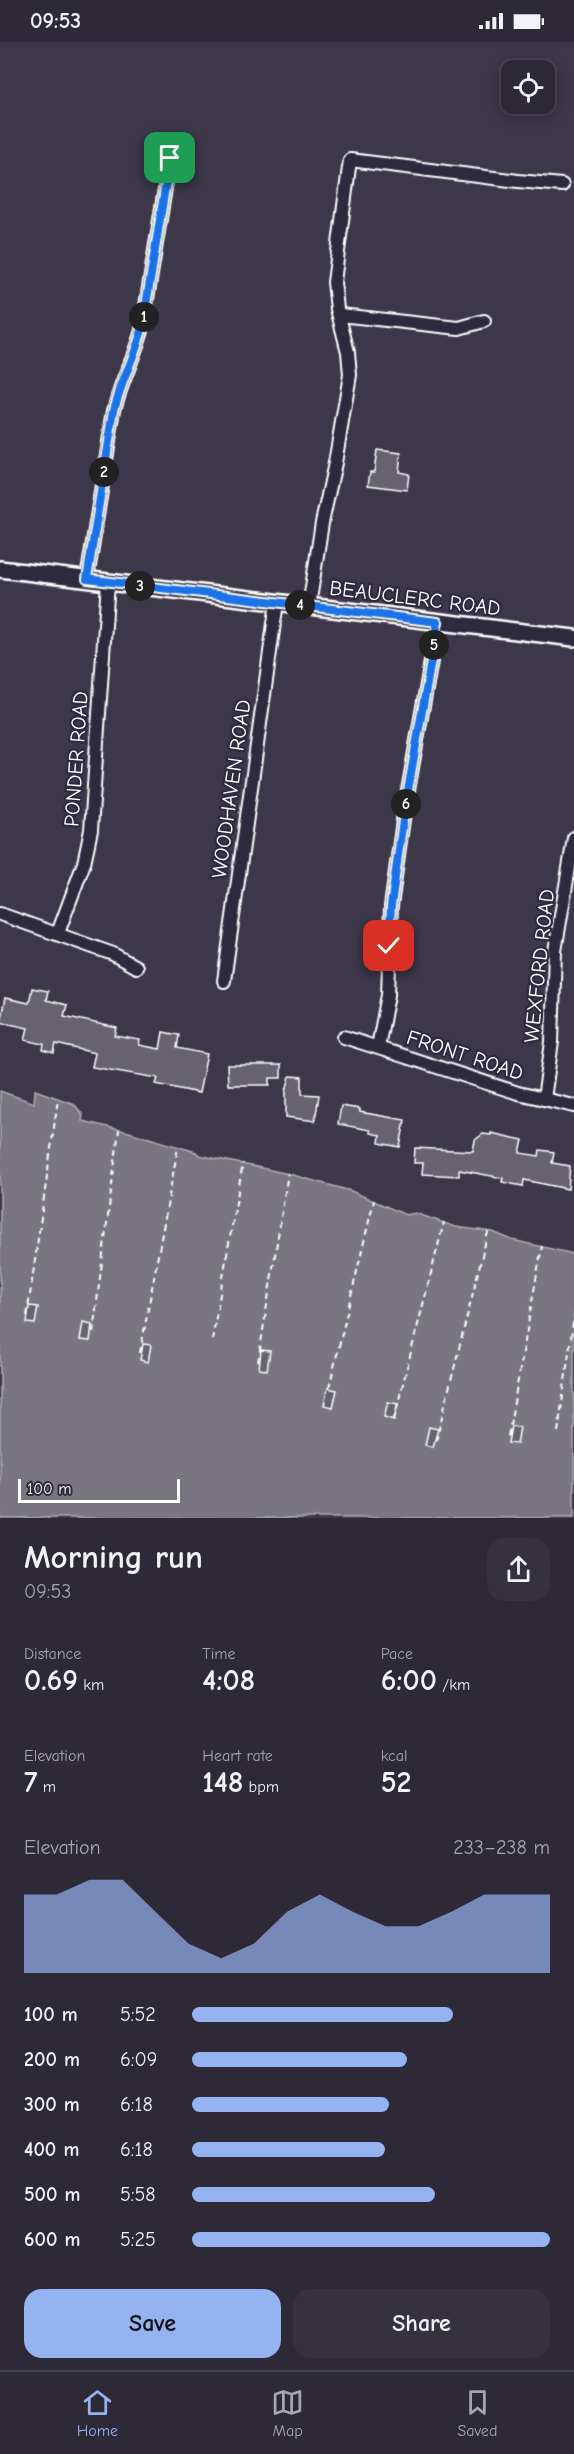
<!DOCTYPE html>
<meta charset="utf-8">
<style>
:root{--surface:#2d2937;--page:#35313f;--text:#f1f3f6;--muted:#a7a6ad;--line:#484552;--accent:#95b2f1}
body{margin:0;font-family:"Comic Neue",sans-serif;background:var(--page);color:var(--text);height:100vh;display:flex;flex-direction:column;font-size:22px;white-space:nowrap}
*{box-sizing:border-box;margin:0}
p{font-size:20px;color:var(--muted)}
.icon{flex:none;width:33px;height:33px;fill:none;stroke:currentColor;stroke-width:2;stroke-linecap:round;stroke-linejoin:round}
.map{position:relative;height:1476px;overflow:hidden}
.details{display:flex;flex-direction:column;background:var(--surface);flex:1}
.details>*{flex:none}
.controls{position:absolute;left:501px;top:18px;display:grid;gap:12px}
.controls a{display:grid;place-items:center;width:54px;height:54px;border-radius:12px;background:var(--surface);box-shadow:0 3px 15px #0003,0 0 0 2px var(--line);font-size:30px}
.scale{position:absolute;left:18px;bottom:15px;width:162px;box-sizing:border-box;padding-left:6px;border:3px solid #fff;border-top:0;font-size:16px;line-height:21px;white-space:nowrap;color:#fff;-webkit-text-stroke:4px #2f2a3d;paint-order:stroke}
.pin{position:absolute;display:grid;place-items:center;width:51px;height:51px;color:#fff;margin:-26px;border-radius:12px;box-shadow:0 3px 9px #0006}
.km{position:absolute;width:30px;height:30px;margin:-15px;border-radius:50%;background:#222;color:#fff;font-size:16px;line-height:30px;text-align:center}
.round{display:grid;place-items:center;flex:none;width:63px;height:63px;border-radius:18px;background:var(--page)}
.summary{display:flex;align-items:center;justify-content:space-between;height:102px;padding:0 24px}
h1{font-size:33px;font-weight:600;line-height:45px}
.stats{display:grid;grid-template-columns:repeat(3,1fr);gap:9px;height:102px;padding:6px 24px}
.stats div{display:grid;align-content:center}
.stats b{font-size:30px;font-weight:600}
.stats small{font-size:16px;font-weight:400}
.stats p{font-size:16px}
.chart{height:168px;padding:12px 24px}
.chart p{display:flex;justify-content:space-between}
.chart svg{width:100%;height:108px;margin-top:6px;fill:var(--accent);opacity:.7}
.button{display:flex;gap:12px;margin-top:auto;padding:12px 24px}
.button a{flex:1;height:69px;border-radius:18px;background:var(--accent);color:#111;font-size:24px;font-weight:600;line-height:69px;text-align:center}
.button a+a{background:var(--page);color:var(--text)}
ul{padding:0 24px;list-style:none;font-size:20px}
li{display:grid;grid-template-columns:96px 72px 1fr;align-items:center;height:45px}
li i{height:15px;border-radius:8px;background:var(--accent)}
.status{display:flex;justify-content:space-between;align-items:center;height:42px;padding:0 30px;background:var(--surface);direction:ltr}
.status svg{height:16px;fill:currentColor}
.dock{display:flex;justify-content:space-around;align-items:center;height:84px;border-top:2px solid var(--line);background:var(--surface);font-size:16px;color:var(--muted)}
.dock a{display:grid;justify-items:center;gap:3px}
.dock .current{color:var(--accent)}
.map>svg:first-child{display:block}
.water{fill:#797682;stroke:#afadb4;stroke-width:1.5}
.building{fill:#666270;stroke:#fff;stroke-width:1.5}
.lines{fill:none;stroke-linecap:round;stroke-linejoin:round}
.minor-casing{stroke:#fff;stroke-width:16}
.tertiary-casing{stroke:#fff;stroke-width:20}
.path{stroke:#fff;stroke-width:2;stroke-dasharray:6 4.5;stroke-linecap:butt}
.minor{stroke:#2f2a3d;stroke-width:12}
.tertiary{stroke:#2f2a3d;stroke-width:15}
.route-casing{stroke:#fff;stroke-width:12}
.route{stroke:#1a73e8;stroke-width:8}
.labels{text-anchor:middle;stroke-width:4.5;stroke-linejoin:round;paint-order:stroke}
.street-label{font-size:21px;fill:#fff;stroke:#2f2a3d}
</style>
<div class="status"><b>09:53</b><svg viewBox="0 0 49 12"><path d="M0 12V9h3v3zM5 12V6h3v6zM10 12V3h3v9zM15 12V0h3v12zM26 1h20v11H26zM47 4h2v5h-2z"/></svg></div>
<div class="map">
<svg width="574" height="1476" viewBox="0 0 574 1476">
<rect width="100%" height="100%" fill="#3c3749"/>
<filter id="ink" filterUnits="userSpaceOnUse"><feTurbulence type="fractalNoise" baseFrequency=".0167" numOctaves="2"/><feDisplacementMap in="SourceGraphic" scale="12" xChannelSelector="R" yChannelSelector="G"/><feConvolveMatrix kernelMatrix="1 2 1 2 8 2 1 2 1" color-interpolation-filters="sRGB"/></filter>
<g filter="url(#ink)">
<polygon class="water" points="35,1048 74,1062 83,1073 82,1079 129,1090 196,1110 199,1113 289,1132 351,1149 406,1173 415,1171 456,1185 493,1190 512,1198 574,1212 574,1476 0,1476 0,1049 34,1061"/>
<g class="building">
<polygon points="377,408 401,411 399,430 409,432 407,448 368,443 370,430 374,430"/>
<polygon points="32,946 48,949 46,958 67,963 64,974 117,986 115,994 140,998 139,1003 160,1007 163,990 179,993 177,1006 207,1012 199,1051 156,1042 158,1036 92,1025 95,1011 56,1002 54,1011 43,1008 44,1002 25,998 28,986 0,980 5,956 29,961"/>
<polygon points="227,1023 281,1023 281,1036 270,1036 270,1043 228,1043"/>
<polygon points="290,1034 302,1035 302,1052 319,1053 315,1079 286,1075 286,1049"/>
<polygon points="341,1064 360,1067 360,1070 405,1078 400,1105 379,1101 380,1093 370,1091 370,1088 338,1082"/>
<polygon points="491,1091 523,1098 520,1111 539,1114 540,1108 554,1110 552,1121 570,1124 568,1147 524,1138 523,1144 502,1140 503,1136 459,1128 459,1134 422,1132 423,1121 414,1121 415,1106 473,1109 475,1098 483,1092 491,1093"/>
<polygon points="29,1264 38,1265 35,1282 27,1281"/>
<polygon points="83,1280 92,1282 90,1299 80,1298"/>
<polygon points="143,1302 151,1303 148,1320 140,1318"/>
<polygon points="261,1308 270,1309 267,1328 259,1327"/>
<polygon points="328,1346 337,1348 333,1365 324,1363"/>
<polygon points="388,1360 398,1362 394,1378 384,1375"/>
<polygon points="511,1384 520,1385 517,1402 508,1401"/>
<polygon points="429,1385 438,1387 433,1405 425,1403"/>
</g>
<g class="lines">
<g class="minor-casing">
<g id="minor">
<polyline points="340,273 459,286 484,279"/>
<path d="M87,537l27,-169c7,-28 20,-52 28,-80l28,-172"/>
<polyline points="309,564 322,481 335,421 350,333 348,310 337,267 334,240 350,118 518,139 562,143"/>
<polyline points="0,872 113,912 136,925"/>
<polyline points="58,891 84,821 91,788 108,540"/>
<polyline points="224,939 277,560"/>
<polyline points="344,995 518,1051 574,1064"/>
<polyline points="378,1005 388,953 391,864 404,771 438,580"/>
<polyline points="544,1057 552,1000 555,909 574,796"/>
</g>
</g>
<g class="tertiary-casing">
<polyline id="tertiary" points="0,527 574,596"/>
</g>
<g class="path">
<polyline points="27,1274 58,1057"/>
<polyline points="93,1290 119,1088"/>
<polyline points="212,1298 243,1121"/>
<polyline points="140,1311 178,1105"/>
<polyline points="258,1320 288,1131"/>
<polyline points="329,1346 374,1158"/>
<polyline points="394,1377 444,1180"/>
<polyline points="558,1390 574,1274"/>
<polyline points="508,1394 542,1204"/>
<polyline points="436,1399 488,1190"/>
</g>
<use href="#minor" class="minor"/>
<use href="#tertiary" class="tertiary"/>
</g>
</g>
<g class="lines" filter="url(#ink)">
<g class="route-casing">
<path id="route" d="M170,116l-28,172c-8,28 -21,52 -28,80l-27,169 351,43 -34,191 -13,93 -2,40"/>
</g>
<use href="#route" class="route"/>
</g>
<g class="labels">
<g class="street-label">
<text transform="translate(415 556) rotate(7)" y="7">BEAUCLERC ROAD</text>
<text transform="translate(76 717) rotate(-86)" y="7">PONDER ROAD</text>
<text transform="translate(231 747) rotate(-82)" y="7">WOODHAVEN ROAD</text>
<text transform="translate(539 924) rotate(-84)" y="7">WEXFORD ROAD</text>
<text transform="translate(465 1013) rotate(18)" y="7">FRONT ROAD</text>
</g>
</g>
</svg>
<div class="controls">
<a><svg class="icon" aria-label="locate" viewBox="0 0 24 24"><circle cx="12" cy="12" r="6"/><path d="M12 2v4M12 18v4M2 12h4M18 12h4"/></svg></a>
</div>
<div class="scale">100 m</div>
<div class="pin" style="left:170px;top:116px;background:#1e9e55"><svg class="icon" aria-label="arrive" viewBox="0 0 24 24"><path d="M6 21V4h12l-3 4 3 4H6"/></svg></div>
<div class="pin" style="left:389px;top:904px;background:#d93025"><svg class="icon" aria-label="check" viewBox="0 0 24 24"><path d="M5 12l5 5 9-10"/></svg></div>
<b class="km" style="left:144px;top:275px">1</b>
<b class="km" style="left:104px;top:430px">2</b>
<b class="km" style="left:140px;top:544px">3</b>
<b class="km" style="left:300px;top:563px">4</b>
<b class="km" style="left:434px;top:603px">5</b>
<b class="km" style="left:406px;top:762px">6</b>
</div>
<section class="details">
<div class="summary"><div><h1>Morning run</h1><p>09:53</p></div><a class="round"><svg class="icon" aria-label="share" viewBox="0 0 24 24"><path d="M12 15V3M7 8l5-5 5 5M5 13v7h14v-7"/></svg></a></div>
<div class="stats">
<div><p>Distance</p><b>0.69<small> km</small></b></div>
<div><p>Time</p><b>4:08</b></div>
<div><p>Pace</p><b>6:00<small> /km</small></b></div>
</div>
<div class="stats">
<div><p>Elevation</p><b>7<small> m</small></b></div>
<div><p>Heart rate</p><b>148<small> bpm</small></b></div>
<div><p>kcal</p><b>52</b></div>
</div>
<div class="chart"><p><span>Elevation</span>233–238 m</p>
<svg viewBox="0 0 160 44" preserveAspectRatio="none"><path d="M0 44V12L10 12L20 6L30 6L40 19L50 32L60 38L70 32L80 19L90 12L100 19L110 25L120 25L130 19L140 12L150 12L160 12V44z"/></svg>
</div>
<ul>
<li><b>100 m</b>5:52<i style="width:73%"></i></li>
<li><b>200 m</b>6:09<i style="width:60%"></i></li>
<li><b>300 m</b>6:18<i style="width:55%"></i></li>
<li><b>400 m</b>6:18<i style="width:54%"></i></li>
<li><b>500 m</b>5:58<i style="width:68%"></i></li>
<li><b>600 m</b>5:25<i style="width:100%"></i></li>
</ul>
<div class="button"><a>Save</a><a>Share</a></div>
</section>
<nav class="dock">
<a class="current"><svg class="icon" aria-label="home" viewBox="0 0 24 24"><path d="M3 11l9-7 9 7M6 9v11h12V9"/></svg>Home</a>
<a><svg class="icon" aria-label="map" viewBox="0 0 24 24"><path d="M3 6l6-2 6 2 6-2v14l-6 2-6-2-6 2zM9 4v14M15 6v14"/></svg>Map</a>
<a><svg class="icon" aria-label="saved" viewBox="0 0 24 24"><path d="M7 4h10v16l-5-4-5 4z"/></svg>Saved</a>
</nav>
